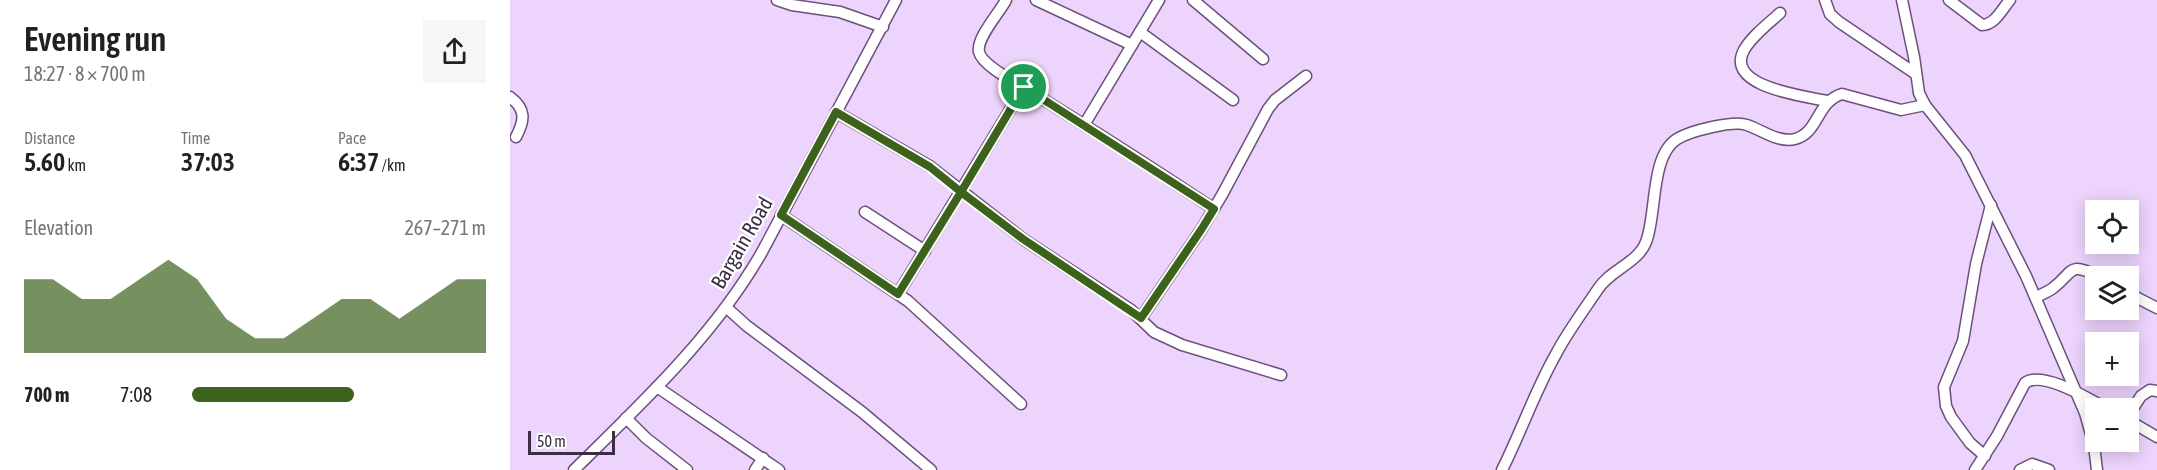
<!DOCTYPE html>
<meta charset="utf-8">
<style>
:root{--surface:#fff;--page:#f6f6f6;--text:#202124;--muted:#757577;--accent:#3d621c}
body{margin:0;font-family:"Asap Condensed",sans-serif;background:var(--page);color:var(--text);height:100vh;display:flex;flex-direction:column;font-size:22px;white-space:nowrap}
*{box-sizing:border-box;margin:0}
p{font-size:20px;color:var(--muted)}
.icon{flex:none;width:33px;height:33px;fill:none;stroke:currentColor;stroke-width:2;stroke-linecap:round;stroke-linejoin:round}
.map{position:relative;flex:1;overflow:hidden}
.side{display:flex;flex-direction:column;background:var(--surface);width:510px}
.side>*{flex:none}
.buttons{position:absolute;left:1575px;top:200px;display:grid;gap:12px}
.buttons a{display:grid;place-items:center;width:54px;height:54px;border-radius:0px;background:var(--surface);box-shadow:0 3px 15px #0003;font-size:30px}
.scale{position:absolute;left:18px;bottom:15px;width:87px;box-sizing:border-box;padding-left:6px;border:3px solid #3b2e42;border-top:0;font-size:16px;line-height:21px;white-space:nowrap;color:#3b2e42;-webkit-text-stroke:4px #fff;paint-order:stroke}
.pin{position:absolute;display:grid;place-items:center;width:51px;height:51px;color:#fff;margin:-26px;border:3px solid #fff;border-radius:50%;box-shadow:0 2px 6px #0007}
.round{display:grid;place-items:center;flex:none;width:63px;height:63px;border-radius:0px;background:var(--page)}
.overview{display:flex;align-items:center;justify-content:space-between;height:102px;padding:0 24px}
h1{font-size:33px;font-weight:600;line-height:45px}
.figures{display:grid;grid-template-columns:repeat(3,1fr);gap:9px;height:102px;padding:6px 24px}
.figures div{display:grid;align-content:center}
.figures b{font-size:26px;font-weight:600}
.figures small{font-size:16px;font-weight:400}
.figures p{font-size:16px}
.chart{height:168px;padding:12px 24px}
.chart p{display:flex;justify-content:space-between}
.chart svg{width:100%;height:108px;margin-top:6px;fill:var(--accent);opacity:.7}
ul{padding:0 24px;list-style:none;font-size:20px}
li{display:grid;grid-template-columns:96px 72px 1fr;align-items:center;height:45px}
li i{height:15px;border-radius:8px;background:var(--accent)}
main{display:flex;flex:1;min-height:0}
.map>svg:first-child{display:block}
.lines{fill:none;stroke-linecap:round;stroke-linejoin:round}
.street-casing{stroke:#6c507b;stroke-width:13}
.street{stroke:#fff;stroke-width:10}
.route-casing{stroke:#fff;stroke-width:12}
.route{stroke:#3d621c;stroke-width:8}
.labels{text-anchor:middle;stroke-width:4.5;stroke-linejoin:round;paint-order:stroke}
.street-label{font-size:21px;fill:#3b2e42;stroke:#fff}
</style>
<main>
<section class="side">
<div class="overview"><div><h1>Evening run</h1><p>18:27 · 8 × 700 m</p></div><a class="round"><svg class="icon" aria-label="share" viewBox="0 0 24 24"><path d="M12 15V3M7 8l5-5 5 5M5 13v7h14v-7"/></svg></a></div>
<div class="figures">
<div><p>Distance</p><b>5.60<small> km</small></b></div>
<div><p>Time</p><b>37:03</b></div>
<div><p>Pace</p><b>6:37<small> /km</small></b></div>
</div>
<div class="chart"><p><span>Elevation</span>267–271 m</p>
<svg viewBox="0 0 160 44" preserveAspectRatio="none"><path d="M0 44V14L10 14L20 22L30 22L40 14L50 6L60 14L70 30L80 38L90 38L100 30L110 22L120 22L130 30L140 22L150 14L160 14V44z"/></svg>
</div>
<ul>
<li><b>700 m</b>7:08<i style="width:55%"></i></li>
</ul>
</section>
<div class="map">
<svg width="1647" height="470" viewBox="0 0 1647 470">
<rect width="100%" height="100%" fill="#edd4fc"/>
<g class="lines">
<g class="street-casing">
<g id="street">
<polyline points="267,0 282,5 330,12 373,27"/>
<path d="M496,0c-6,12 -30,38 -27,52 3,13 34,29 46,36 63,39 126,79 189,121"/>
<polyline points="526,0 622,45"/>
<polyline points="683,0 753,59"/>
<polyline points="1315,0 1320,14 1329,22 1406,74"/>
<polyline points="1392,0 1404,57 1409,93 1415,105 1455,155 1516,276 1575,413 1584,445 1587,470"/>
<path d="M1439,0l33,25c13,0 20,-16 28,-25"/>
<path d="M1270,13c-12,11 -28,23 -36,37 -20,37 61,46 83,51"/>
<polyline points="630,32 723,100"/>
<path d="M0,97c16,12 15,23 6,40"/>
<polyline points="326,112 421,167 513,239 621,310 644,332 672,345 771,375"/>
<polyline points="574,125 649,0"/>
<polyline points="355,212 415,251"/>
<polyline points="271,215 398,301 511,404"/>
<polyline points="1618,293 1647,308"/>
<polyline points="388,294 514,87"/>
<path d="M1526,297c6,-3 12,-5 17,-9 21,-16 15,-27 45,-12"/>
<polyline points="217,308 237,326 352,412 421,470"/>
<polyline points="631,318 691,230 712,195 758,109 765,100 796,76"/>
<polyline points="147,387 269,470"/>
<polyline points="1618,416 1631,396 1640,390 1647,391"/>
<polyline points="116,418 136,438 177,470"/>
<polyline points="1618,420 1647,437"/>
<polyline points="1475,456 1460,443 1441,417 1436,406 1434,387 1453,341 1466,264 1481,205"/>
<path d="M64,470c68,-67 140,-134 188,-218l134,-252"/>
<polyline points="245,470 253,458"/>
<path d="M992,470c19,-38 33,-79 54,-116 12,-23 28,-44 42,-65 12,-19 40,-26 48,-47 11,-28 4,-86 31,-103 13,-8 56,-19 70,-14 15,5 31,18 48,14 24,-6 21,-37 47,-45l59,16 24,-5"/>
<path d="M1465,470l22,-34 28,-53c17,-13 64,16 81,25"/>
<polyline points="1510,470 1522,464 1539,470"/>
</g>
</g>
<use href="#street" class="street"/>
</g>
<g class="lines">
<g class="route-casing">
<polyline id="route" points="514,87 451,192 420,167 326,112 271,215 388,294 451,192 513,239 631,318 691,230 704,209 514,87"/>
</g>
<use href="#route" class="route"/>
</g>
<g class="labels">
<g class="street-label">
<text transform="translate(232 243) rotate(-60)" y="7">Bargain Road</text>
</g>
</g>
</svg>
<div class="buttons">
<a><svg class="icon" aria-label="locate" viewBox="0 0 24 24"><circle cx="12" cy="12" r="6"/><path d="M12 2v4M12 18v4M2 12h4M18 12h4"/></svg></a>
<a><svg class="icon" aria-label="layers" viewBox="0 0 24 24"><path d="M12 4l9 5-9 5-9-5zM3 14l9 5 9-5"/></svg></a>
<a>+</a>
<a>−</a>
</div>
<div class="scale">50 m</div>
<div class="pin" style="left:514px;top:87px;background:#1e9e55"><svg class="icon" aria-label="arrive" viewBox="0 0 24 24"><path d="M6 21V4h12l-3 4 3 4H6"/></svg></div>
</div>
</main>
